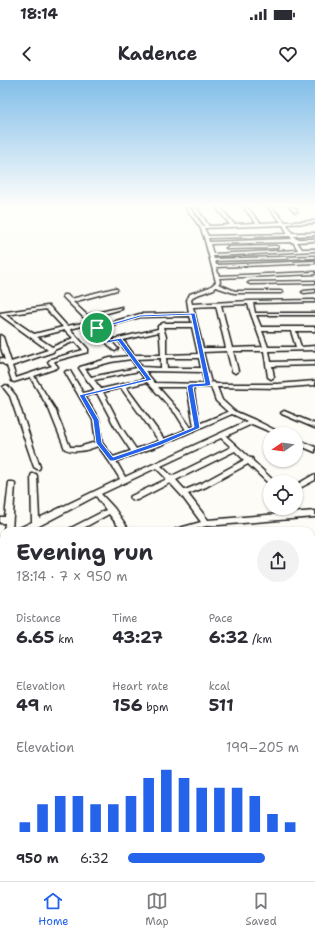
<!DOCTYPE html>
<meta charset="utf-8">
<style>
:root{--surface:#fff;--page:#f2f2f3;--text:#2b2b33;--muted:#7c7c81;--line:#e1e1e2;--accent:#2563eb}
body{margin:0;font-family:"Shantell Sans",sans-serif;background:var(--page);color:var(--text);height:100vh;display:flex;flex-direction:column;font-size:15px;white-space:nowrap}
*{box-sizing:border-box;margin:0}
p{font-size:13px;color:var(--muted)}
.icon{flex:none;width:22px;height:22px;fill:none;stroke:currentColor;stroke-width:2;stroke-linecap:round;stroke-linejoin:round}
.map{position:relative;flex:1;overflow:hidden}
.sheet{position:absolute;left:0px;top:447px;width:315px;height:354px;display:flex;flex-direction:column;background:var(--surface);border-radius:12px 12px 0 0;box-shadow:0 1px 3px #0004}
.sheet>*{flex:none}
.needle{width:26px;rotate:257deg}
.tools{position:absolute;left:263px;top:347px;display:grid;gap:8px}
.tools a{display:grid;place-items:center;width:40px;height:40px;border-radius:50%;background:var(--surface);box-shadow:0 1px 3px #0004;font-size:20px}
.pin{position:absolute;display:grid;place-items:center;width:34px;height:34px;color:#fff;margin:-17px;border:2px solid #fff;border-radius:50%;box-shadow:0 1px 4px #0007}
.round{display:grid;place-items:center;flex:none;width:42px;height:42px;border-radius:21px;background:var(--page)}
.head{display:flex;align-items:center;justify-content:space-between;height:68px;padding:0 16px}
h1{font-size:22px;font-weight:700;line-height:30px}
.metrics{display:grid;grid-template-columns:repeat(3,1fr);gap:6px;height:68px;padding:4px 16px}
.metrics div{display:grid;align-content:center}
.metrics b{font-size:17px;font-weight:700}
.metrics small{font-size:11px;font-weight:400}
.metrics p{font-size:11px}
.chart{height:112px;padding:8px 16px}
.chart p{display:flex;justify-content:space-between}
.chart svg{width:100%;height:72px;margin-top:4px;stroke:var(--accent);stroke-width:6}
ul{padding:0 16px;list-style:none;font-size:13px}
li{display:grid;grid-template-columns:64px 48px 1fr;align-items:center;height:30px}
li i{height:10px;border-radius:5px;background:var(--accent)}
.status{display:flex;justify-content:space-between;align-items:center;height:28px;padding:0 20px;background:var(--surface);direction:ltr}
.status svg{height:11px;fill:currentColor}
header{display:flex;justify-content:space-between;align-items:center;height:52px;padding:0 16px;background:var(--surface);font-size:18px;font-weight:700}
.tabs{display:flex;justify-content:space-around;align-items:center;height:56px;border-top:1px solid var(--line);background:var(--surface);font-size:11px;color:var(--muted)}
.tabs a{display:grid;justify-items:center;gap:2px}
.tabs .selected{color:var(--accent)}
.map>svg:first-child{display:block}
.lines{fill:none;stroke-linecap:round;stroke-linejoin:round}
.minor-casing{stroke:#1c1c1c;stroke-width:3}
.minor{fill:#fdfcf7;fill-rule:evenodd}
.route{fill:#2563eb;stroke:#fff;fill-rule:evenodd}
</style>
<div class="status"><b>18:14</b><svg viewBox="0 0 49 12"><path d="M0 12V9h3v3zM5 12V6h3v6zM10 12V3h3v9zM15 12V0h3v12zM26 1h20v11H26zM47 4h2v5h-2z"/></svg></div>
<header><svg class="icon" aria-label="back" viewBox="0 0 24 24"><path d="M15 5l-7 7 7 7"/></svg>Kadence<svg class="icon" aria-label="heart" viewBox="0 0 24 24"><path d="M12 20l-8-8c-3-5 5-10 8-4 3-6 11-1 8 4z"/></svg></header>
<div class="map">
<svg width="315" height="801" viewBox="0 0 315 801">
<rect width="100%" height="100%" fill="#fdfcf7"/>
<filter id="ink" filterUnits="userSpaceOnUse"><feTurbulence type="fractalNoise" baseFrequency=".025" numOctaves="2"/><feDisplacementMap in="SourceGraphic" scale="8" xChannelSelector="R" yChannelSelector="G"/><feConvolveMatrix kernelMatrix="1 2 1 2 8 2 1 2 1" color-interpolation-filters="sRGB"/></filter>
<g filter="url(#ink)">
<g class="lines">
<g class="minor-casing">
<g id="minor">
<path d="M183,124h4l16,22h2l-15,-22h4l15,22 21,-1 -16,-21h4l16,20 22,-1 -15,-19h4l15,19 21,-1 -16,-18h4l16,18 30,-1v2l-28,1 5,9h23v2l-21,1 2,3h19v2l-18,1 5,7h13v2l-102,5 1,3 101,-3v2l-100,3 1,4 99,-4v2l-99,4 3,9 96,-4v2l-96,4 1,4 -2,2 17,7h46l2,1 -2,1h-47l-18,-6 -2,2 -20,7 -3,4 1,4 58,-3 65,-1v2l-62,1 2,10h60v2h-59l5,12h54v4h-19l5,16 14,-1v4l-46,1 2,11 44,-1v4l-43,1 2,11 -3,2 -3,-2 -4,-26h-31l5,20 -3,2 -3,-2 -5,-20 -24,1 8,31 2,-1 3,2h61l38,-3v4l-38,3 -60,-1 5,13 12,11 21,9 28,14h-8l-23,-10 -26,12 24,22h2l1,3 22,21h-5v2h-1l-21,-20 -42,23 -18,7 20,26 107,-9v6l-109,9 -18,5h-13l1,-2 25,-7 -20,-27 -11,-12 -33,17h-3l-4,-2 1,-2 36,-17 -11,-11 -55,26 13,14 16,23h-8l-13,-17 -31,17h-10l1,-2 37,-19 -10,-14 -57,30 -12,5h-11l1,-2 15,-7 -1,-46 1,-2h4l1,2 2,42 81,-39 -11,-18 -11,-15c-11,4 -22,8 -33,3l-16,-40 -19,-32 -16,5 -2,-1 -5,-15 -7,-4v-4l5,2 -5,-15v-10l3,2 8,25 37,-12 -48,-35v-2l47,-7h2l18,20 21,-4 -25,-25v-2h4l4,4 44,-11 2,1v1l-44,12 14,13 35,-8v2l-33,9 9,8 42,-12 49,-1 -2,-13 3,-6 20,-7 6,-5 -12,-45 -4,-10zM283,145l5,9 -80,2 -4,-8zM290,156l2,3 -83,3 -1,-4zM293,162l5,8 -85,4 -3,-10zM248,224l3,10 12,33 -31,1 -11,-43zM216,226l10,42h-23l-10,-41zM46,229l17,18 -29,7 -28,-19zM190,236l2,7h-29l-5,3v3l-44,10v2h5l10,15 -19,2 -30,9 -1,1 8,12 8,10 -12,3 -13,-22h-4l-1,1 28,48 3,22 -17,5h-9l-15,-38 -21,-33 23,-8 1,-1 -4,-5 1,-1 33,-9v-3l-18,-20 20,-5 23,26 2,1 3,-2 -18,-20 40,-12zM163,247h29l6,27 -32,1v-18zM65,250l8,8 -21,9 -15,-10zM262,251h29l5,16h-28zM159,252l1,5 1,18h-27l-11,-15zM75,261l8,9 -32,9 -3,3 4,4 -36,12 -4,-12 41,-14 1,-2zM161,278v10l-19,-1 -6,-8zM166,278h33l2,10h-34zM131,279l6,9 -46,9 -6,-8 26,-7zM139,291l6,8 -44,10 -7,-9zM145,291l57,1 3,12 -50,-1zM147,302l29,32 10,16 -22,9 -38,-52zM158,307h29l7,39 -3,2 -11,-16zM193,307h18l5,14 12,11 -29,12zM121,308l38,53 -23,8 -15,-22 -18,-35zM97,313l18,34 16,24 -18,6 -11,-14 -3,-23 -14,-24zM232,334l15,7 -122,56 -9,-16 45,-16zM221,358l10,9 -59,29 -11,-10zM235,371l9,9 -42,23 -17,7 -9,-10z"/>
<polygon points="287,124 291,124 297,130 297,132 295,132"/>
<polygon points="276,166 278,167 277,168 228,169 226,168 228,167"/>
<polygon points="315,201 315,203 250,204 248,203 250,202"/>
<polygon points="315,210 315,212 304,213 302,212 304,211"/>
<polygon points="6,305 8,306 16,316 40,387 39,389 37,389 34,387 10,316 3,307"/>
<polygon points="284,331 315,344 315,348 282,334 281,333"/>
<polygon points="296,359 315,367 315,372 296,364"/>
<polygon points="313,395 315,395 315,400 296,410 296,405"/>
<polygon points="9,402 13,402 15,404 12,451 4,451 5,443 0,443 0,437 5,437"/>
<polygon points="4,456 4,462 0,464 0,458"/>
<polygon points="315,460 315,466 311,467 311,461"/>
<rect x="0" y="480" width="4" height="6"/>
<polygon points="315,491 315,497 311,498 314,499 315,501 315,512 312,511 311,509 311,492"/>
<rect x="0" y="506" width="4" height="6"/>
<rect x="0" y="541" width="4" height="8"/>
<rect x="0" y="577" width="4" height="8"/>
<rect x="0" y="609" width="4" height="8"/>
<polygon points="315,612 315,620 311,621 311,613"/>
<polygon points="4,645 4,655 0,656 0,646"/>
<rect x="311" y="666" width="4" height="10"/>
<polygon points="4,715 4,725 0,726 0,716"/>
<polygon points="315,749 315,761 311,762 311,750"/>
<polygon points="311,777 315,779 315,801 311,799 310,797 311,797"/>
<rect x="42" y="797" width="12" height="4"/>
<rect x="196" y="797" width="12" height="4"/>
</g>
</g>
<use href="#minor" class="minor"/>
</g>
</g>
<linearGradient id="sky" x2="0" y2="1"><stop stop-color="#82bee9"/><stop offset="0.53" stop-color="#fefefb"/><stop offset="1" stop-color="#fefefb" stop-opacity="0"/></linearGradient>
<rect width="315" height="236" fill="url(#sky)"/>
<path class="route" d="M195,233l16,72 -3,1 -15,1 7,41 -39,17 -47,16h-4l-14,-18 -3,-23 -14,-25 67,-16 -28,-38 -11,2 -12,-15 45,-13zM191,235l14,68 -15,1 -3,2 7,41 -37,15 -44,15 -11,-14 -3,-23 -14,-24 67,-16 -31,-42 -11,2 -10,-11 40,-12z"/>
</svg>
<div class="tools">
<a><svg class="needle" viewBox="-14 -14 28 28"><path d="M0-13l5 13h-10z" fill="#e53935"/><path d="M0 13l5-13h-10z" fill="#7c7c81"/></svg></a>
<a><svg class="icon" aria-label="locate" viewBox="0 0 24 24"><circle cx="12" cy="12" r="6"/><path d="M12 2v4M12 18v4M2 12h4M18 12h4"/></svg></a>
</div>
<div class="pin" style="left:97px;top:248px;background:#1e9e55"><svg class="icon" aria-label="arrive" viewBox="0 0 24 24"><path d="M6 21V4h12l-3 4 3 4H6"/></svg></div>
<section class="sheet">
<div class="head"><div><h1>Evening run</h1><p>18:14 · 7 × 950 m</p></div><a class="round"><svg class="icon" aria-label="share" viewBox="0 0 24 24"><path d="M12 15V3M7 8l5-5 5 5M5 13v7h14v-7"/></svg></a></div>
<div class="metrics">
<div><p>Distance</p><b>6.65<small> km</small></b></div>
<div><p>Time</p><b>43:27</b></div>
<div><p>Pace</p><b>6:32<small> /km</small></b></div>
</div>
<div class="metrics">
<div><p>Elevation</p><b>49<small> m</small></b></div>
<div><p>Heart rate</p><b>156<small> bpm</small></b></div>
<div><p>kcal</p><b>511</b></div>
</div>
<div class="chart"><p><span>Elevation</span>199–205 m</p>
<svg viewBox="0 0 160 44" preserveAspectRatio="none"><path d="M5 44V38M15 44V27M25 44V22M35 44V22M45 44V27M55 44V27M65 44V22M75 44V11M85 44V6M95 44V11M105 44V17M115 44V17M125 44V17M135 44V22M145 44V33M155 44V38"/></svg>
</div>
<ul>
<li><b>950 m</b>6:32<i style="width:80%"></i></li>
</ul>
</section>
</div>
<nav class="tabs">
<a class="selected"><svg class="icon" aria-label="home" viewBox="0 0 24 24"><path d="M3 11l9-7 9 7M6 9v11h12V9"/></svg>Home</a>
<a><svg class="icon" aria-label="map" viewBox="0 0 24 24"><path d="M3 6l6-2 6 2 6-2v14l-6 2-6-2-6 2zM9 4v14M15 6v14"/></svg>Map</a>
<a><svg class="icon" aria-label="saved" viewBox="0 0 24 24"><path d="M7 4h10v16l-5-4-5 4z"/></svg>Saved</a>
</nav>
